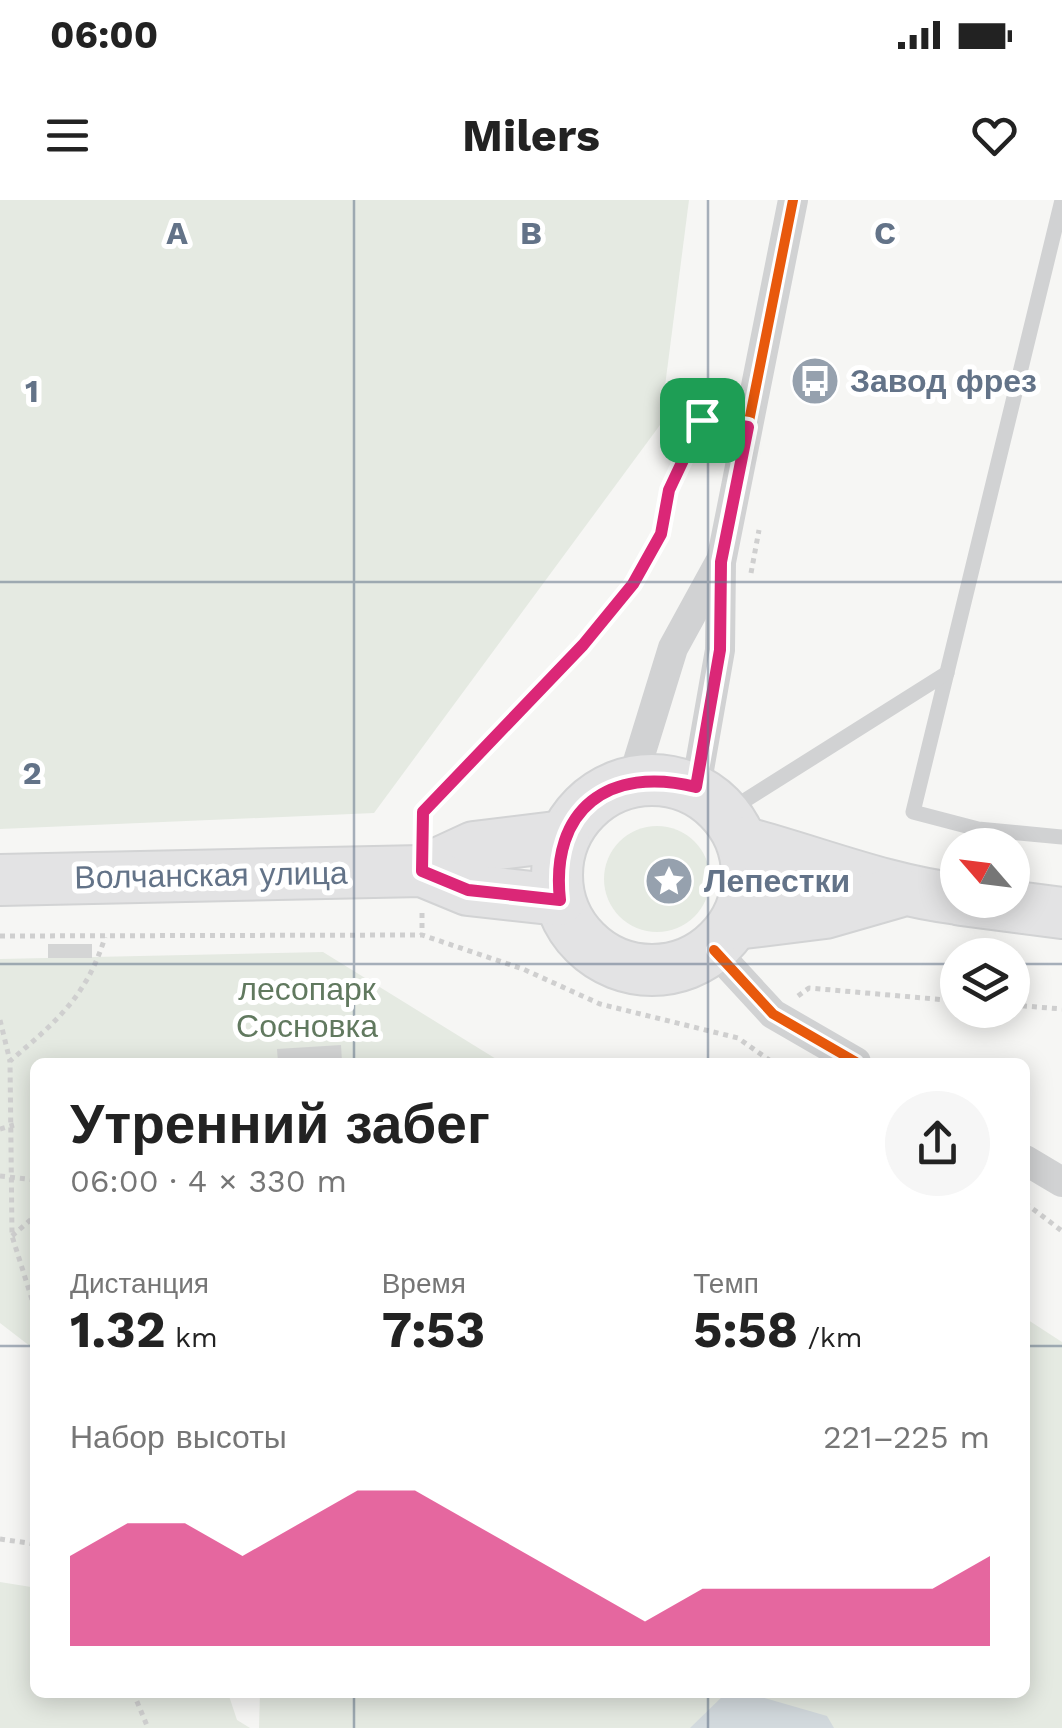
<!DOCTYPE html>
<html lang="ru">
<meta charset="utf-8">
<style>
:root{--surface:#fff;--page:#f6f6f6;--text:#222;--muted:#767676;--accent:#db2777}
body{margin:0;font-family:"Work Sans",sans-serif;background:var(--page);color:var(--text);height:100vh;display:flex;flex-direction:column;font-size:38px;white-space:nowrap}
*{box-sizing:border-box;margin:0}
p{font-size:32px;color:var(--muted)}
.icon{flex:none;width:55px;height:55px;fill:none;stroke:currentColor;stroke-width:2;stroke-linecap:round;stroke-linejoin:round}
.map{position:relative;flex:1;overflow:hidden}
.panel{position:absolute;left:30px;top:858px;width:1000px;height:640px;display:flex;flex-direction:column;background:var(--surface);border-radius:15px;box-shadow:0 5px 25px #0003}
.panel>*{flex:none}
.needle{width:65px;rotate:298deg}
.controls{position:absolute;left:940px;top:628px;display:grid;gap:20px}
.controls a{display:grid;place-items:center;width:90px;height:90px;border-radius:50%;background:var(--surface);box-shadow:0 5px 25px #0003;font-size:50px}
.pin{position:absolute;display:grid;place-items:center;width:85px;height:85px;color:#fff;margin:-42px;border-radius:20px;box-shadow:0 5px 15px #0006}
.round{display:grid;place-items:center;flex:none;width:105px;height:105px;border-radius:52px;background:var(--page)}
.head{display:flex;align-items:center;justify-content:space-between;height:170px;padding:0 40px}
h1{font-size:55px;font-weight:700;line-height:75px}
.stats{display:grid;grid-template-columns:repeat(3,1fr);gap:15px;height:170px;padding:10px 40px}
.stats div{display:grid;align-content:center}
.stats b{font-size:50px;font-weight:700}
.stats small{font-size:28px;font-weight:400}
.stats p{font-size:28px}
.chart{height:280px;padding:20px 40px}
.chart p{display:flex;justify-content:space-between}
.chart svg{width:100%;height:180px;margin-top:10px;fill:var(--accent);opacity:.7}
.status{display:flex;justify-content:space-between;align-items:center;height:70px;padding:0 50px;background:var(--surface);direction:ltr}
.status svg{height:28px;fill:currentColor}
header{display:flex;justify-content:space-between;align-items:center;height:130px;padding:0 40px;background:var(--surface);font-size:45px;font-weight:700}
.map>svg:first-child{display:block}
.green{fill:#e5eae2}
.water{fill:#d3dade}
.building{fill:#d4d5d5}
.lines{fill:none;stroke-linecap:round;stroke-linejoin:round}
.primary-casing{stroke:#d2d3d4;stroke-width:54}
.path{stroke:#cfcfcf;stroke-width:5;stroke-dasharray:5 5;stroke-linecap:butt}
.service{stroke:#d1d2d3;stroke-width:15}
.minor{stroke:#d1d2d3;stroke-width:30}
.primary{stroke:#e3e3e4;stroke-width:50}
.cycleway-casing{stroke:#fff;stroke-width:16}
.cycleway{stroke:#e8590c;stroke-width:10}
.route-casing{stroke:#fff;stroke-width:20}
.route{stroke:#db2777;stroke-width:12}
.grid{fill:none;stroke:#637388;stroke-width:2.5;stroke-opacity:0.55}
.labels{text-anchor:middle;stroke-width:10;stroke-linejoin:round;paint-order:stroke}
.poi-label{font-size:32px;font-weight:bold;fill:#637388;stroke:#fff;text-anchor:start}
.street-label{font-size:32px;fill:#637388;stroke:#fff}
.park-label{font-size:32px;fill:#61795f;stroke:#fff}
.grid-label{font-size:32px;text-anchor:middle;font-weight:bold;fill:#637388;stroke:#fff;stroke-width:10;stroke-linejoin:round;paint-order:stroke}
</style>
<div class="status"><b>06:00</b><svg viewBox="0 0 49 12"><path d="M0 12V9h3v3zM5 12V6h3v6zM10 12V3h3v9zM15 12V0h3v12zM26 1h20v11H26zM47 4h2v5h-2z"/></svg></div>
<header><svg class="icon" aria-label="menu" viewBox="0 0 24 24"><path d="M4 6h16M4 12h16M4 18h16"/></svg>Milers<svg class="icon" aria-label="heart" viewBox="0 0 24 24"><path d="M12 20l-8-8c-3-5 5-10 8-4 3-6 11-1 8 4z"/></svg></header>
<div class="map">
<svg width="1062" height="1528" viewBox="0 0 1062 1528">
<rect width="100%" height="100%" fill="#f6f6f4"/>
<g class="green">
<polygon points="0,0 689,0 660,225 374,613 0,629"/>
<circle cx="657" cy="679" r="53"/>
<polygon points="323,752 501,862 35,862 35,1150 0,1123 0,759"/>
<polygon points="1025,1118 1062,1142 1062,1528 259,1528 260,1492 1025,1492"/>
<polygon points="0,1382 31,1387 35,1394 35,1492 228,1493 237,1520 250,1528 0,1528"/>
</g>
<polygon class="water" points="727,1492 747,1493 827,1516 834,1528 690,1528"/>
<g class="building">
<rect x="48" y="744" width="44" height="14"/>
<polygon points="341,845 342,862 278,862 277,849"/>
</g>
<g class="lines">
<g class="primary-casing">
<g id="primary">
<circle cx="652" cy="675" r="95"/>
<path d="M742,642c72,19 142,48 216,57"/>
<polyline points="422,671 474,647 564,636"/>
<polyline points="0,680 422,671 468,690 559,700"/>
<polyline points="962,700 1062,713"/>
<polyline points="735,724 825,713 898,692"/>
</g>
</g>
<g class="path">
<polyline points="751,373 759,330"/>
<polyline points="423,632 423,612 583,445 633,384 661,334 669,290 703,220 722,223"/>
<polyline points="422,713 422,735"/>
<polyline points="0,736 422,735 523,769 600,804 738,838 772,862"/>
<polyline points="798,796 809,788 958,801"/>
<polyline points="1012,805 1062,809"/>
<polyline points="0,820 10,861"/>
<polyline points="0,929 14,925"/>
<polyline points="0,976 35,980"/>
<polyline points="1025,1003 1062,1031"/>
<polyline points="12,1036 35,1016"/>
<path d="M35,1109l-23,-73 -2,-175c46,-39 77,-65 95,-124"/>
<polyline points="0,1339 35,1344"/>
<polyline points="133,1492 148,1528"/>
</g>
<g class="service">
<polyline points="1062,0 913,612 978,629 1062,637"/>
<polyline points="725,613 947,473"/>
</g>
<g class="minor">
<polyline points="632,581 673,448 719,364"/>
<polyline points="696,587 720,450 721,362 793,0"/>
<polyline points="714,750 773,814 856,862"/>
<polyline points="1025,960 1062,982"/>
</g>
<use href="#primary" class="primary"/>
<g class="cycleway-casing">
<g id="cycleway">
<polyline points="696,587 720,450 721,362 793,0"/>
<polyline points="714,750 773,814 856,862"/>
</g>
</g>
<use href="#cycleway" class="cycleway"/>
</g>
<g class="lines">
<g class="route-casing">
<path id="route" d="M702,220l46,7 -27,135 -1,88 -24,137c-87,-22 -146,22 -136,113l-92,-10 -46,-19 1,-59 160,-167 50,-61 28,-50 8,-44z"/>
</g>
<use href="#route" class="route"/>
</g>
<path class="grid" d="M354,0v862M708,0v862M0,382h1062M0,764h958M1012,764h50M0,1146h35M1025,1146h37M354,1492v36M708,1492v36"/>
<defs>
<g id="bus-disc" transform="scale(2.5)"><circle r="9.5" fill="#96a1ae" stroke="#fff"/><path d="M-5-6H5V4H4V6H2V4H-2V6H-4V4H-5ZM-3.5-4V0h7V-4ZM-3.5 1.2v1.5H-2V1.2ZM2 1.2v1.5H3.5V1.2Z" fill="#fff"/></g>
<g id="sight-disc" transform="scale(2.5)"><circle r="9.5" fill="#96a1ae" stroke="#fff"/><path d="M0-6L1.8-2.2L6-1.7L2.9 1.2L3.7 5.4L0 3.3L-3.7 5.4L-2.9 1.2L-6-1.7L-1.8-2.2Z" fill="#fff"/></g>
</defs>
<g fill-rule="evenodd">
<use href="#bus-disc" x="815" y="181"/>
<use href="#sight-disc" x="669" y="681"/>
</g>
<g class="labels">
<g class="poi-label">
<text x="850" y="192">Завод фрез</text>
<text x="704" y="692">Лепестки</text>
</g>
<g class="street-label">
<text transform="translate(211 675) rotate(-1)" y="11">Волчанская улица</text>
</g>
<g class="park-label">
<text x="307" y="800">лесопарк<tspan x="307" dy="37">Сосновка</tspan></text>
</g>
</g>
<g class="grid-label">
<text x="177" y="44">A</text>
<text x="531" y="44">B</text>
<text x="885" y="44">C</text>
<text x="32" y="202">1</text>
<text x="32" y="584">2</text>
</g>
</svg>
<div class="controls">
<a><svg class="needle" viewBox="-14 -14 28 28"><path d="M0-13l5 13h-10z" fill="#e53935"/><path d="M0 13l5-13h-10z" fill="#767676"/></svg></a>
<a><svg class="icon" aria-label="layers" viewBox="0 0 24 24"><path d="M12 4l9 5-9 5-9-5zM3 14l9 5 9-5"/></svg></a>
</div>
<div class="pin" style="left:702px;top:220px;background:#1e9e55"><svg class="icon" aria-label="arrive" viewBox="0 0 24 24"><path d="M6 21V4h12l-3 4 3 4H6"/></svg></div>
<section class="panel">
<div class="head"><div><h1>Утренний забег</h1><p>06:00 · 4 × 330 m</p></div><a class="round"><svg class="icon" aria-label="share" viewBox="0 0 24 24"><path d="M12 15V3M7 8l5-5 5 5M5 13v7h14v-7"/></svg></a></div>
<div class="stats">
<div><p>Дистанция</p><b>1.32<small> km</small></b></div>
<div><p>Время</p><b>7:53</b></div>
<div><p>Темп</p><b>5:58<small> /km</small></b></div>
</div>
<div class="chart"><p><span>Набор высоты</span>221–225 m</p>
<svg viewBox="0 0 160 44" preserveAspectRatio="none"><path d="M0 44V22L10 14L20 14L30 22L40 14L50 6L60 6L70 14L80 22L90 30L100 38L110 30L120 30L130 30L140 30L150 30L160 22V44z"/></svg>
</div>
</section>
</div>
